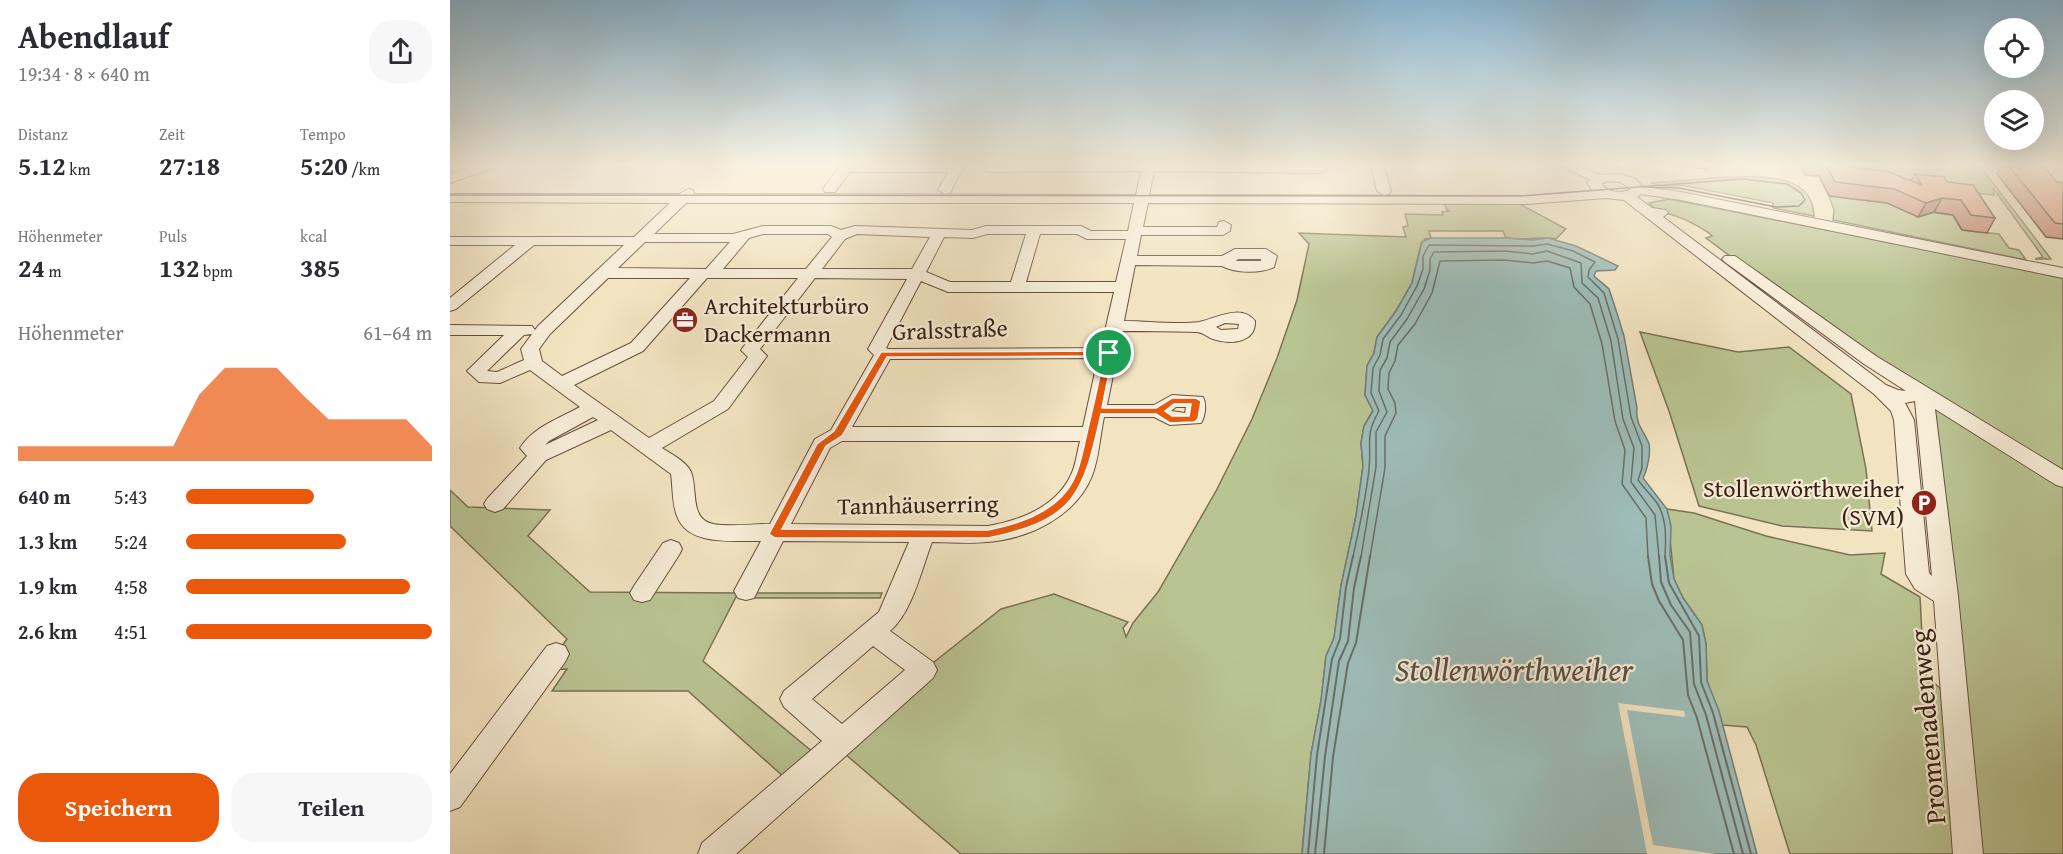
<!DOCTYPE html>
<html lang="de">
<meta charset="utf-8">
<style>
:root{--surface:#fff;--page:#f7f7f7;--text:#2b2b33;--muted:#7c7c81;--accent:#ea580c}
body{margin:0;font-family:"Gentium Book Plus",serif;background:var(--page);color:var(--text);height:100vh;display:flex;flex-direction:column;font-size:22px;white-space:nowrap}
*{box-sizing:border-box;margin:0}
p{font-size:20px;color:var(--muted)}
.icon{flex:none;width:33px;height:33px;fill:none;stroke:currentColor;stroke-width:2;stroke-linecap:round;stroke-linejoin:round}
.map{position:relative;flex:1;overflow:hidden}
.sheet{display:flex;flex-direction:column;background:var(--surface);width:450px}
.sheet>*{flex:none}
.fabs{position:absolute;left:1534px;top:18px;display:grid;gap:12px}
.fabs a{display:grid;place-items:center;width:60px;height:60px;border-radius:50%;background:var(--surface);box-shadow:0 6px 24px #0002;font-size:30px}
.pin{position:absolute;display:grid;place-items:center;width:51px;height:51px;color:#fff;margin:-26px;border:3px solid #fff;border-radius:50%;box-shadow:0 2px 6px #0007}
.round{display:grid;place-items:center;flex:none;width:63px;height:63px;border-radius:24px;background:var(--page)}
.headline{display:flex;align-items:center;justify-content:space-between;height:102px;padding:0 18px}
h1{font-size:33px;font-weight:700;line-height:45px}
.metrics{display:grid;grid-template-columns:repeat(3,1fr);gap:9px;height:102px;padding:6px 18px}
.metrics div{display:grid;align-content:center}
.metrics b{font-size:26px;font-weight:700}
.metrics small{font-size:16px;font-weight:400}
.metrics p{font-size:16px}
.chart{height:168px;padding:12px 18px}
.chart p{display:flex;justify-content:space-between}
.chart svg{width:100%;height:108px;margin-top:6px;fill:var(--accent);opacity:.7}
.button{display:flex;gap:12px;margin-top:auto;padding:12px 18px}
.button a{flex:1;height:69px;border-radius:24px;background:var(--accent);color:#fff;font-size:24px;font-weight:700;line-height:69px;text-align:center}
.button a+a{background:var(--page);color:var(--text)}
ul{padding:0 18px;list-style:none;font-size:20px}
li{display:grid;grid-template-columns:96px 72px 1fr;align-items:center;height:45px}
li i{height:15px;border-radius:8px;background:var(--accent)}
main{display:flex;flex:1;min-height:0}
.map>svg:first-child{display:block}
.green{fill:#bac493;stroke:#7a7254;stroke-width:1.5}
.water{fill:#9dbdb9;stroke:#757e77;stroke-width:1.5}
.pier{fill:#f2e4c1}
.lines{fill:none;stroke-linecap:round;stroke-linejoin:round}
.shore-far1{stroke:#6b6e66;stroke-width:1.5}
.shore{stroke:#6b6e66;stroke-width:2}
.minor-casing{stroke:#67503f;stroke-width:2}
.minor{fill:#f7edd7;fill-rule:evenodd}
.tram{stroke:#391f14;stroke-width:1.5}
.wall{fill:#c7856d;stroke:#391f14;stroke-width:1.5}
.shaded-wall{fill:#a26c59;stroke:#391f14;stroke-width:1.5}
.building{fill:#e79b7f;stroke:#391f14;stroke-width:1.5}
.route{fill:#ea580c;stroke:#fff;stroke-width:1.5;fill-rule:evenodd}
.labels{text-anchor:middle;stroke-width:4.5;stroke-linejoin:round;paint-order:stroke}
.poi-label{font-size:24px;fill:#391f14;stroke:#f7edd7;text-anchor:start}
.street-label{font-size:24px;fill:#391f14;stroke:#f7edd7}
.near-street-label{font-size:28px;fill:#391f14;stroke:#f7edd7}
.near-water-label{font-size:32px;font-style:italic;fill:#574e46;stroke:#f7edd7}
</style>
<main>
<section class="sheet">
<div class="headline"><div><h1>Abendlauf</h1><p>19:34 · 8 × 640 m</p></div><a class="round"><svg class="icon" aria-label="share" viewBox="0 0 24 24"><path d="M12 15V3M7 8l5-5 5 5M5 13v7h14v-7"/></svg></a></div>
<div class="metrics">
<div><p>Distanz</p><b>5.12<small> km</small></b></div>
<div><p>Zeit</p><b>27:18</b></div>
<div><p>Tempo</p><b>5:20<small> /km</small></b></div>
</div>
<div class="metrics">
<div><p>Höhenmeter</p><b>24<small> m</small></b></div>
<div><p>Puls</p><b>132<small> bpm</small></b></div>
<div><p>kcal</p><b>385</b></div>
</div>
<div class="chart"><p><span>Höhenmeter</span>61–64 m</p>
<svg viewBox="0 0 160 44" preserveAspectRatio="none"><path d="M0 44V38L10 38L20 38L30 38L40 38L50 38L60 38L70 17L80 6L90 6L100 6L110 17L120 27L130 27L140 27L150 27L160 38V44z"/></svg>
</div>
<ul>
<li><b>640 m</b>5:43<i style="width:52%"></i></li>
<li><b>1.3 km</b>5:24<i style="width:65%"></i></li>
<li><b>1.9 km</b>4:58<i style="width:91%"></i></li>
<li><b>2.6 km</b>4:51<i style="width:100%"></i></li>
</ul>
<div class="button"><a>Speichern</a><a>Teilen</a></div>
</section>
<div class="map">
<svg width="1613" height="854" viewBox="0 0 1613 854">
<rect width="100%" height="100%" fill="#f2e4c1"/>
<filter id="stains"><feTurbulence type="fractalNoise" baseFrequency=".00333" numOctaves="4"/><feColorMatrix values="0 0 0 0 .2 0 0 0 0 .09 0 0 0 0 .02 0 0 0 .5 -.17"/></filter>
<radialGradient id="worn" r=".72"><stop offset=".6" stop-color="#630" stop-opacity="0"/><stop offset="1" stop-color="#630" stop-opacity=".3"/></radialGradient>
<g class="green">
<polygon points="1394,165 1529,165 1601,259 1585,259 1593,257 1543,188 1544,195 1444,184 1409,175"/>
<path d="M1277,177c32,0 86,-5 87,39l-41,-8v-5l-92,-18 -15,2 -15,-4z"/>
<polygon points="1379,196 1448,204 1469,211 1503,215 1512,230 1549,234 1559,248 1569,250 1576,260 1383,220 1384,210"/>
<path d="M1219,199l394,78v577h-90l-45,-454 8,-3 -161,-107 -69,-52 6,-2 -3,-3c-22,-14 -35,-19 -61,-24l6,-1 -5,-5z"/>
<path d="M994,203h74l48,26 -10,10c-16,-3 -31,2 -50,-1l-3,-7h-74l2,7 -6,1 -4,5 -9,39 -16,28 -19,26 -3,16 -7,13 -2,29 8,15 -9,16 -3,17 2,23 -7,50 -15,70 -7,52 -8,18 -5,45 -10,53 -9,100h-341l-124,-107 87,-77 77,-61 53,-15 74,28 -5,6 3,9 7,-14 25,-31 58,-101 36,-72 25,-61 20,-58 12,-56 -10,-11 107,4 -3,-10 5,-1 -3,-12 38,1 -1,-3 8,-1 -3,-1z"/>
<polygon points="1190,332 1288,352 1339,347 1401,394 1416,469 1422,531 1332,526 1249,506 1219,411"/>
<polygon points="0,490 18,507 100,510 78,536 140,592 288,593 253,661 364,753 335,778 238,691 102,691 117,669 94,670 117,639 0,526"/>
<polygon points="1217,509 1244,513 1316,536 1400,555 1435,553 1431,574 1470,597 1474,673 1499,697 1509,854 1340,854 1306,745 1297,727 1272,725 1257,681 1256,644 1252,625 1233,598 1224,579"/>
<polygon points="301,593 432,593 430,598 298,598"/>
</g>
<path class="water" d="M981,238h75l27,2 15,-2 28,8 42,20 -3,4 -19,1 -2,5 15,13 6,18 9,29 13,72c-2,17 8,24 12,36 2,8 -2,27 -6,34l24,31 4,17 -1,29 4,24 9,19 19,27 4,19 1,37 12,30 38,143h-455l9,-100 10,-53 5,-45 8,-18 7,-52 15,-70 7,-50 -2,-23 3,-17 9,-15 -8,-16 2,-29 7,-13 3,-16 19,-26 16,-28 10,-41z"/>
<polygon class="pier" points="1168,703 1234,711 1235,717 1177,710 1203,845 1266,854 1197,854"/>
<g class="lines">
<g class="shore-far1">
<path d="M903,557c6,-29 13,-58 16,-88 3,-27 -5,-32 10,-58l-8,-18 2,-25 7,-13 3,-16 18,-24 16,-29 6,-17v-13l6,-11 104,1 14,-2 26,7 22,11 -6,8 -1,7 16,16 14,46 13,78 11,29v22l-4,12c6,8 13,15 19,23 10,16 9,36 8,54"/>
<polyline points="911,557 926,467 926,432 937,412 929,391 930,370 937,358 940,342 957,319 974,289 980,270 980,259 984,252 1055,251 1083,254 1097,251 1131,263 1132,283 1148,298 1161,341 1173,419 1184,448 1181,482 1205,515 1209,557"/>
<polyline points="920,557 935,468 935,436 946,413 945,403 938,389 939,373 945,361 948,345 965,324 982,293 990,261 1054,260 1083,263 1097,261 1120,268 1124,287 1140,304 1152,344 1165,421 1175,450 1172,484 1196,518 1198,557"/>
</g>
<g class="shore">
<polyline points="1198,556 1202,584 1209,601 1233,640 1238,695 1247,718 1284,854"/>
<polyline points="1209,556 1211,582 1221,605 1240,632 1244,684 1256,715 1293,854"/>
<polyline points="1215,556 1219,583 1249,636 1251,682 1263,713 1301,854"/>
<polyline points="858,854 867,755 882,659 890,639 896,587 903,556"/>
<polyline points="865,854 875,756 889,661 898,641 904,588 911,556"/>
<polyline points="874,854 883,757 898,663 906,643 920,556"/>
</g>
<g class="minor-casing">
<g id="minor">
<polygon points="26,165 43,165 42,168 0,183 0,174"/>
<polygon points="391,165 510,165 513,168 500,193 495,194 488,190 498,172 400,172 385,192 375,192 373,189"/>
<path d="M542,165h328l6,4 -6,4 -166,-2 -5,24 378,1 66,-5 -6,-8 3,-3 -30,-15h17l23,10 20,-1 14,4 9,9 38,5 382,76v10l-382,-78 -40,-6 -4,3 15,11 14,2 2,3 -5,4 223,168 12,5 8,1 -42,-27 -139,-102 -3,-3 3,-3h10l141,100 187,114v17l-7,-2 -121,-76 23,187 25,258h-30l-19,-253 -19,-12 -9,-15 -12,-154 -3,-9 -17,-17 -250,-194 -18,-2 -79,6 -379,-1 -5,24h74l2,-5 5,-1 7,4 -1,6 -7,4h-82l-4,21h85l13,-7h31l11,7 -3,11c-13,7 -39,6 -52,-1l-87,-1 -11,56c21,0 54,4 75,1 16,-3 42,-19 56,-1 1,22 -25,24 -42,18 -6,-2 -10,-7 -17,-7 -25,-1 -50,-1 -74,-1l-15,74h47l18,-10 31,2c4,7 2,20 -2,26l-31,2 -16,-8h-50c-4,19 -5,41 -12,59 -16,40 -63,63 -105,66 -18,2 -37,0 -55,0 -10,26 -20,71 -42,89l43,31 4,8 -4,8 -197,176h-38l4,-11 120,-102 -38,-34 -4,-8 4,-8 95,-79 30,-70 -126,-1 -29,57 -8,2 -8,-2 -4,-7 27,-50c-27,-1 -73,6 -84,-25 -5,-12 -4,-29 -6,-42l-60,-44 -65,30 -43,49 -8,3 -8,-3 -3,-5 3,-5 40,-43 -7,-8c13,-21 40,-30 60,-41l-50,-37 -30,13 -21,-1 -12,-11 37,-36h-54v-10l82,1 3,4 -3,4 -8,1 -37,36 10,1 27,-12 -3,-11 17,-23 86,-81h-90l-78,64 -6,2v-13l65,-53h-65v-8h184l36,-34 -220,-1v-8h229l9,-5 5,1 1,4 442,1 5,-24 -154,1 -1,-3zM1157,181l13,1 11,7c-11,6 -22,3 -30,-5zM236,203h448l-6,28h-37l-10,-5h-95l-14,4 -117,-4 -14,4 -10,-4h-68l-30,8h-79zM313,234h65l4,3 -26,32h-83l26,-31zM407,234l73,3 -18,32h-90l23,-30zM537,234h39l-15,48h-61l-24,-10 18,-35 29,1zM590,234h37l10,5h39l-10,43h-90zM195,242h85l-24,27 -88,-1zM788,259h23v2h-25zM158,278h82l-59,65 -69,33 -20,-15 -3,-12 11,-15zM257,278h91l-57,72 7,7 -34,44 -65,37 -75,-53 69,-34zM365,278l92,1 -39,70 6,6 -43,75 -16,9 -45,85c-18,0 -40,3 -57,0 -24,-5 -15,-35 -22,-52 -5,-11 -20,-18 -29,-24l66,-39 39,-53 -7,-7zM471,281l27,11h166l-13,56 -213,1 -2,-1zM775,323l14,1 -1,5 -17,1 -5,-3zM648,358l-15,69h-231l38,-68zM1465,401l17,175 -3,-3 -15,-153 -9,-17zM726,407h10l-1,6 -14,-2zM143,417l5,3 -53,25 4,-4zM392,441h238c-3,11 -4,25 -10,36 -15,30 -51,44 -82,49l-197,-2 39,-76zM423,646l32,24 -63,54 -30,-25z"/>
<polygon points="921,165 933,165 941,191 939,194 934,195 927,191"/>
<polygon points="221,540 229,543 232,549 229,555 200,600 192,602 184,600 180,593 184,586 213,543"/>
<polygon points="106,643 115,646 119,654 115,662 10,807 0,811 0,774 97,646"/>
</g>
</g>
<use href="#minor" class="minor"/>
<polyline class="tram" points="0,195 1070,196 1292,179 1337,184 1351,193 1355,200 1349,206 1326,207 1229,188 1193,187"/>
</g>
<g class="wall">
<polygon points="1151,165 1171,165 1170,167"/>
<polygon points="1221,165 1257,165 1255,169"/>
<polygon points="1351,165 1398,165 1399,167 1461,181 1465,174 1497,182 1545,218 1537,233 1512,230 1503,215 1484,212 1468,217 1437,203 1379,196 1369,176 1355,175"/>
<polygon points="1553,165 1586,165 1607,182 1613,183 1613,239 1596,237 1547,174"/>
</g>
<polygon class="shaded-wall" points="1492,198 1484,212 1468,217 1476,203"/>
<g class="building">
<polygon points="1376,165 1398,165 1399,167 1436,171 1472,185 1465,174 1494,177 1497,182 1523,185 1545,218 1521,215 1511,200 1492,198 1476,203 1444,189 1385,182"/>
<polygon points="1558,165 1586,165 1594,167 1607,182 1613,183 1613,224 1605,223"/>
</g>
<linearGradient id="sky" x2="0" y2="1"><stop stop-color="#8ab8d5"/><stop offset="0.58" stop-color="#f9f3e3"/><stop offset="1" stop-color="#f9f3e3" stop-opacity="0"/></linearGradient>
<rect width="1613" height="284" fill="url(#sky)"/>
<path class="route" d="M659,351l4,2 -11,55h54l16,-10h24l5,3 -3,18 -4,3 -24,1 -14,-9h-55c-18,81 -26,106 -113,124h-213l-6,-4 48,-90 17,-13 47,-79zM654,356c-5,26 -11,51 -17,77 -4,16 -6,33 -14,48 -16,31 -54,43 -85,49l-206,-1 44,-83 16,-10 45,-79zM724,404h17l-2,12h-17l-7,-5z"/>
<defs>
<g id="office-disc" transform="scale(1.35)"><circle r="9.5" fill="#8f2418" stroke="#f7edd7"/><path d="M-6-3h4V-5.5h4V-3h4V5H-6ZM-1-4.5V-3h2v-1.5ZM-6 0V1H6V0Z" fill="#fff"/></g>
<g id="parking-disc" transform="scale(1.35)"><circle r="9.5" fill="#8f2418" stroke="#f7edd7"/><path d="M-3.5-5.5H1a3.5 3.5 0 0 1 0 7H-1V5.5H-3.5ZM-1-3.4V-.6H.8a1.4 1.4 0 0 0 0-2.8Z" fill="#fff"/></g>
</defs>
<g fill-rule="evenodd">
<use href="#office-disc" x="235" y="320"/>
<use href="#parking-disc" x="1474" y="503"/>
</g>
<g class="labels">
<g class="poi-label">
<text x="254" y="314">Architekturbüro<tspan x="254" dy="28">Dackermann</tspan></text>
<text x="1454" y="497" text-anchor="end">Stollenwörthweiher<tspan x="1454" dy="28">(SVM)</tspan></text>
</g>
<g class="street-label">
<text transform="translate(500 330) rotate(-2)" y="8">Gralsstraße</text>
<text transform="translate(468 505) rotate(-1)" y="8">Tannhäuserring</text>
</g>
<g class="near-street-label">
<text transform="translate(1477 727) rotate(-95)" y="10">Promenadenweg</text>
</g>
<g class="near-water-label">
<text x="1064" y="681">Stollenwörthweiher</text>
</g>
</g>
<rect width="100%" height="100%" filter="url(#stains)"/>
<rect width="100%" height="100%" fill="url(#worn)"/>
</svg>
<div class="fabs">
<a><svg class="icon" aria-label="locate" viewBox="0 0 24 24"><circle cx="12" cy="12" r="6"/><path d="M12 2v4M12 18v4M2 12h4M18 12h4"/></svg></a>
<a><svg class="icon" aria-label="layers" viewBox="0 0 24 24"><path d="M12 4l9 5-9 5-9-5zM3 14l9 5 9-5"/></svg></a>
</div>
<div class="pin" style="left:659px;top:353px;background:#1e9e55"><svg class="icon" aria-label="arrive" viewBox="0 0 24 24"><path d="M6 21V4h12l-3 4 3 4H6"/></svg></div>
</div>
</main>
